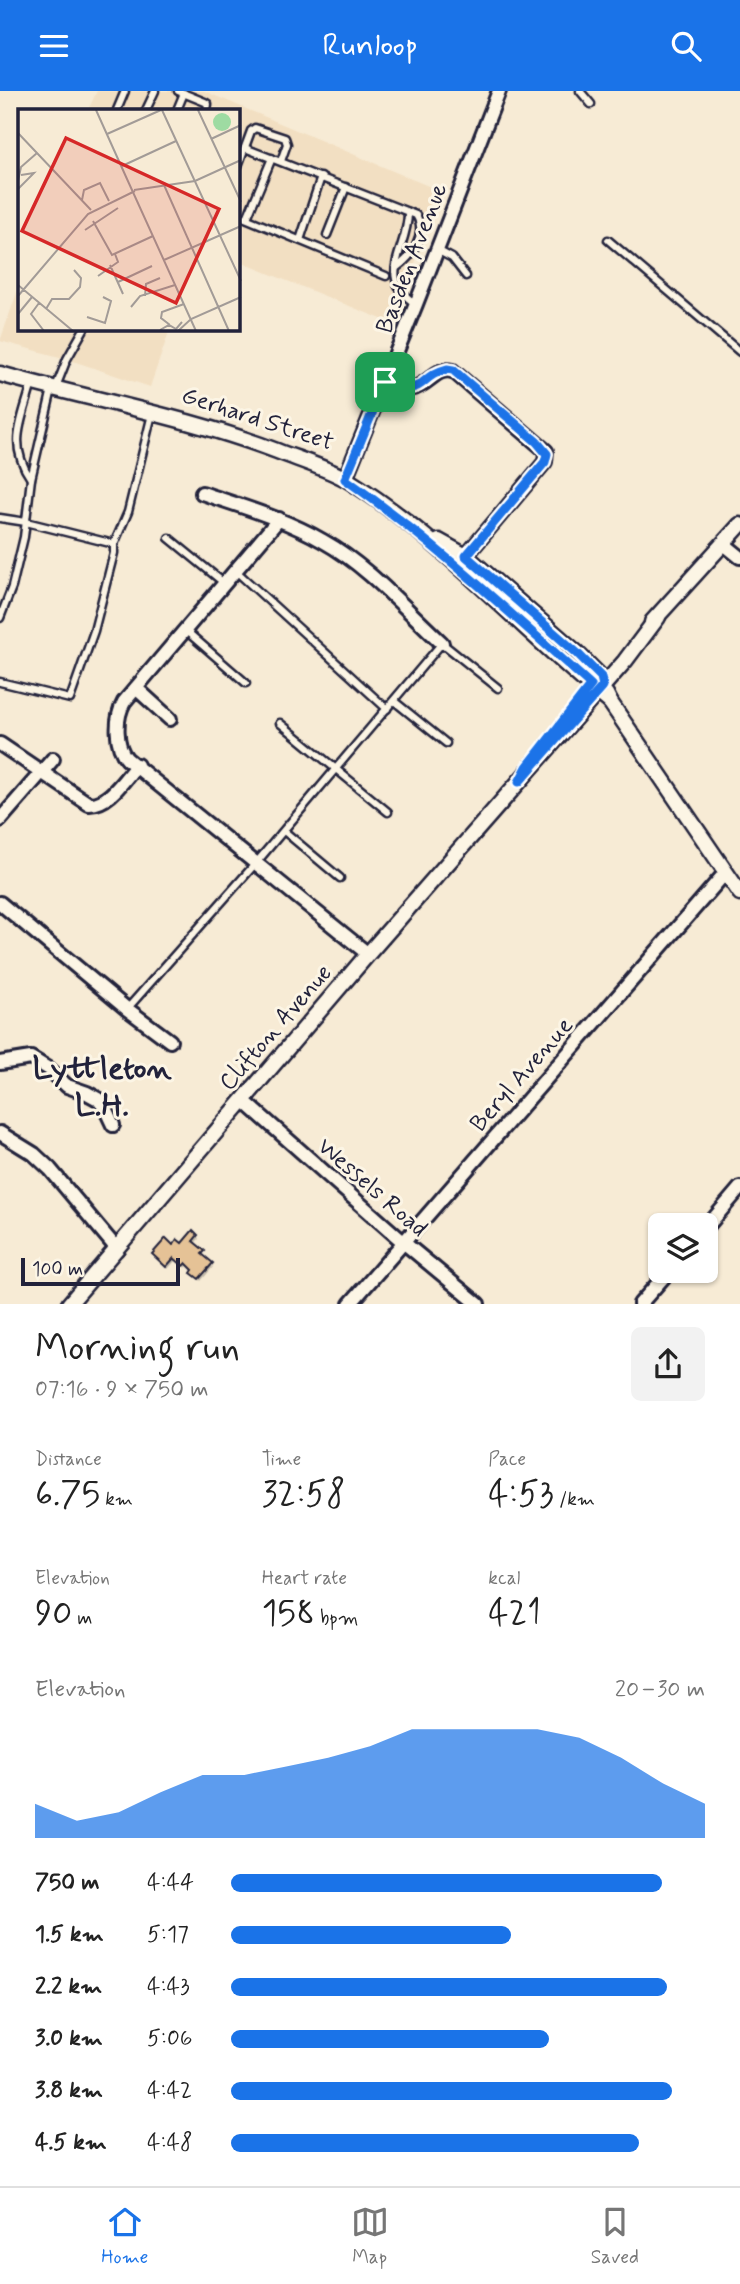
<!DOCTYPE html>
<meta charset="utf-8">
<style>
:root{--surface:#fff;--page:#f2f2f2;--text:#222;--muted:#767676;--line:#e0e0e0;--accent:#1a73e8}
body{margin:0;font-family:Mynerve,sans-serif;background:var(--page);color:var(--text);height:100vh;display:flex;flex-direction:column;font-size:26px;white-space:nowrap}
*{box-sizing:border-box;margin:0}
p{font-size:23px;color:var(--muted)}
.icon{flex:none;width:38px;height:38px;fill:none;stroke:currentColor;stroke-width:2;stroke-linecap:round;stroke-linejoin:round}
.map{position:relative;height:1213px;overflow:hidden}
.panel{display:flex;flex-direction:column;background:var(--surface);flex:1}
.panel>*{flex:none}
.fabs{position:absolute;left:648px;top:1122px;display:grid;gap:14px}
.fabs a{display:grid;place-items:center;width:70px;height:70px;border-radius:10px;background:var(--surface);box-shadow:0 2px 5px #0004;font-size:35px}
.scale{position:absolute;left:21px;bottom:18px;width:159px;box-sizing:border-box;padding-left:7px;border:4px solid #22223b;border-top:0;font-size:19px;line-height:24px;white-space:nowrap;color:#22223b;-webkit-text-stroke:5px #fcf5e5;paint-order:stroke}
.pin{position:absolute;display:grid;place-items:center;width:60px;height:60px;color:#fff;margin:-30px;border-radius:14px;box-shadow:0 4px 10px #0006}
.round{display:grid;place-items:center;flex:none;width:74px;height:74px;border-radius:10px;background:var(--page)}
.summary{display:flex;align-items:center;justify-content:space-between;height:119px;padding:0 35px}
h1{font-size:38px;font-weight:600;line-height:52px}
.metrics{display:grid;grid-template-columns:repeat(3,1fr);gap:10px;height:119px;padding:7px 35px}
.metrics div{display:grid;align-content:center}
.metrics b{font-size:35px;font-weight:600}
.metrics small{font-size:19px;font-weight:400}
.metrics p{font-size:19px}
.chart{height:196px;padding:14px 35px}
.chart p{display:flex;justify-content:space-between}
.chart svg{width:100%;height:126px;margin-top:7px;fill:var(--accent);opacity:.7}
ul{padding:0 35px;list-style:none;font-size:23px}
li{display:grid;grid-template-columns:112px 84px 1fr;align-items:center;height:52px}
li i{height:18px;border-radius:9px;background:var(--accent)}
header{display:flex;justify-content:space-between;align-items:center;height:91px;padding:0 35px;background:var(--accent);color:#fff;font-size:32px;font-weight:600}
.dock{display:flex;justify-content:space-around;align-items:center;height:98px;border-top:2px solid var(--line);background:var(--surface);font-size:19px;color:var(--muted)}
.dock a{display:grid;justify-items:center;gap:4px}
.dock .selected{color:var(--accent)}
.map>svg:first-child{display:block}
.built{fill:#f2dfc2}
.shadow{fill:#0003}
.building{fill:#e5c296;stroke:#22223b;stroke-width:2}
.lines{fill:none;stroke-linecap:round;stroke-linejoin:round}
.service-casing{stroke:#22223b;stroke-width:11}
.minor-casing{stroke:#22223b;stroke-width:18}
.tertiary-casing{stroke:#22223b;stroke-width:19}
.service{stroke:#fcf5e5;stroke-width:6}
.minor{stroke:#fcf5e5;stroke-width:12}
.tertiary{stroke:#fcf5e5;stroke-width:14}
.route-casing{stroke:#fff;stroke-width:14}
.route{stroke:#1a73e8;stroke-width:9}
.labels{text-anchor:middle;stroke-width:6;stroke-linejoin:round;paint-order:stroke}
.street-label{font-size:24px;fill:#22223b;stroke:#fcf5e5}
.district-label{font-size:32px;font-weight:bold;fill:#22223b;stroke:#fcf5e5}
.inset-road{fill:none;stroke:#a29b97;stroke-width:2}
.view{fill:#d62828;fill-opacity:0.15;stroke:#d62828;stroke-width:3.5}
.inset-edge{fill:none;stroke:#22223b;stroke-width:3.5}
</style>
<header><svg class="icon" aria-label="menu" viewBox="0 0 24 24"><path d="M4 6h16M4 12h16M4 18h16"/></svg>Runloop<svg class="icon" aria-label="search" viewBox="0 0 24 24"><circle cx="10" cy="10" r="6"/><path d="M15 15l6 6"/></svg></header>
<div class="map">
<svg width="740" height="1213" viewBox="0 0 740 1213">
<rect width="100%" height="100%" fill="#f7ebd5"/>
<filter id="ink" filterUnits="userSpaceOnUse"><feTurbulence type="fractalNoise" baseFrequency=".0143" numOctaves="2"/><feDisplacementMap in="SourceGraphic" scale="14" xChannelSelector="R" yChannelSelector="G"/><feConvolveMatrix kernelMatrix="1 2 1 2 8 2 1 2 1" color-interpolation-filters="sRGB"/></filter>
<g filter="url(#ink)">
<g class="built">
<polygon points="97,0 204,0 440,100 394,233 238,170 238,19 88,19"/>
<polygon points="19,196 19,238 170,238 150,296 67,268 0,250"/>
</g>
<polygon class="shadow" points="197,1145 199,1148 194,1153 203,1161 203,1166 213,1176 201,1190 188,1174 186,1177 176,1169 168,1178 154,1164 182,1155"/>
<polygon class="building" points="193,1139 198,1144 193,1150 205,1160 202,1163 213,1172 199,1188 191,1182 193,1179 186,1172 183,1175 174,1167 166,1176 152,1163 166,1147 173,1154 177,1148 182,1152"/>
<g class="lines">
<g class="service-casing">
<g id="service">
<polyline points="178,0 205,11 208,13 207,19"/>
<polyline points="580,0 591,13"/>
<polyline points="117,19 125,0"/>
<polyline points="146,19 155,0"/>
<polyline points="177,19 184,2"/>
<path d="M245,57l171,67c12,19 -4,42 -20,53"/>
<polyline points="238,75 251,40 255,37 285,47 287,53 281,70"/>
<path d="M408,121c1,36 -34,65 8,92"/>
<polyline points="238,124 386,185"/>
<polyline points="247,127 272,67"/>
<polyline points="327,144 346,96"/>
<polyline points="300,149 321,86"/>
<polyline points="608,149 740,261"/>
<polyline points="437,159 452,167 466,185"/>
<polyline points="56,296 67,268 84,238"/>
<path d="M31,388c-24,-35 -9,-58 1,-96"/>
<polyline points="0,427 26,431 114,453 114,462 94,540 70,608 0,591"/>
<polyline points="169,447 224,492"/>
<polyline points="114,453 128,421 152,323"/>
<polyline points="236,480 387,618"/>
<polyline points="0,527 12,496 24,446 31,388 52,298"/>
<polyline points="185,539 246,592"/>
<polyline points="394,610 446,652"/>
<polyline points="280,632 388,721"/>
<polyline points="284,740 340,787"/>
<polyline points="127,918 256,772 442,552 498,597"/>
</g>
</g>
<g class="minor-casing">
<g id="minor">
<path d="M385,291c8,3 18,8 28,6 16,-3 23,-22 40,-17l93,80 -1,11 -85,101"/>
<polyline points="345,388 416,213 499,0"/>
<path d="M202,402c41,14 83,26 121,48 45,25 81,67 119,102"/>
<path d="M279,428l-155,183c-9,16 -9,44 3,57l241,195"/>
<polyline points="724,453 740,466"/>
<polyline points="136,597 170,628"/>
<path d="M0,653l89,60c20,1 35,-25 48,-39"/>
<polyline points="0,729 53,668"/>
<polyline points="0,812 127,918 170,950"/>
<polyline points="0,972 31,967 49,978 67,995 87,1002 98,1008 105,1017 113,1034"/>
<polyline points="243,1009 402,1150 478,1213"/>
<polyline points="0,1042 34,1063 50,1078 117,1158"/>
<polyline points="705,1138 740,1097"/>
<polyline points="350,1213 726,781"/>
<polyline points="640,1213 669,1180"/>
</g>
</g>
<g class="tertiary-casing">
<g id="tertiary">
<path d="M0,283c92,26 188,43 277,77 23,9 47,16 69,28 97,59 176,153 264,223"/>
<polyline points="439,450 466,465 577,562 601,586"/>
<polyline points="652,531 740,434"/>
<polyline points="606,603 610,611 740,802"/>
<polyline points="69,1213 368,863 625,570 658,526"/>
</g>
</g>
<use href="#service" class="service"/>
<use href="#minor" class="minor"/>
<use href="#tertiary" class="tertiary"/>
</g>
</g>
<g class="lines" filter="url(#ink)">
<g class="route-casing">
<path id="route" d="M447,278l6,1 84,72 10,12 -2,8 -79,94 111,97 24,24 2,9 -84,96 8,-15 64,-82c-80,-71 -158,-144 -246,-206l40,-97c44,16 30,-5 62,-13z"/>
</g>
<use href="#route" class="route"/>
</g>
<g class="labels">
<g class="street-label">
<text transform="translate(411 167) rotate(-69)" y="8">Basden Avenue</text>
<text transform="translate(258 327) rotate(18)" y="8">Gerhard Street</text>
<text transform="translate(275 936) rotate(-49)" y="8">Clifton Avenue</text>
<text transform="translate(521 983) rotate(-49)" y="8">Beryl Avenue</text>
<text transform="translate(373 1096) rotate(41)" y="8">Wessels Road</text>
</g>
<g class="district-label">
<text x="102" y="987">Lyttleton<tspan x="102" dy="37">L.H.</tspan></text>
</g>
</g>
<g transform="translate(18 18)">
<rect width="222" height="222" fill="#f7ebd5"/>
<path d="M195 13a9 9 0 1 1 18 0a9 9 0 1 1-18 0Z" fill="#9edba2"/>
<path class="inset-road" d="M78,1l31,69M144,1l79,171M180,1l43,92M0,24l73,77M89,25l54,-24M193,30l30,-14M104,57l54,-25M109,70l69,152M0,72l3,-14 16,-14M146,76l65,146M0,80l16,-16 -13,2M116,81l61,-9 46,-21M64,91l2,-10 16,-7 9,18M75,112l19,34 41,-19M67,121l33,-22M146,151l77,-34M92,156l13,29M80,167l20,-14 -3,-8M100,173l34,-16M0,176l55,46M0,187l70,-82 47,-23M127,187l1,-12 14,-6M21,194l-8,11 13,17M113,198l9,-11 35,-11M28,200l6,-10h17l11,-12 1,-9 -7,-8M0,205l14,-17M69,208l18,6 6,-22 -8,-4M152,216l-9,-7 1,-6 22,-8M142,221l9,-5 7,4 6,-7M160,222l13,-12 50,-22"/>
<path class="view" d="M48,29l153,71 -43,94 -154,-72z"/>
<rect width="222" height="222" class="inset-edge"/>
</g>
</svg>
<div class="fabs">
<a><svg class="icon" aria-label="layers" viewBox="0 0 24 24"><path d="M12 4l9 5-9 5-9-5zM3 14l9 5 9-5"/></svg></a>
</div>
<div class="scale">100 m</div>
<div class="pin" style="left:385px;top:291px;background:#1e9e55"><svg class="icon" aria-label="arrive" viewBox="0 0 24 24"><path d="M6 21V4h12l-3 4 3 4H6"/></svg></div>
</div>
<section class="panel">
<div class="summary"><div><h1>Morning run</h1><p>07:16 · 9 × 750 m</p></div><a class="round"><svg class="icon" aria-label="share" viewBox="0 0 24 24"><path d="M12 15V3M7 8l5-5 5 5M5 13v7h14v-7"/></svg></a></div>
<div class="metrics">
<div><p>Distance</p><b>6.75<small> km</small></b></div>
<div><p>Time</p><b>32:58</b></div>
<div><p>Pace</p><b>4:53<small> /km</small></b></div>
</div>
<div class="metrics">
<div><p>Elevation</p><b>90<small> m</small></b></div>
<div><p>Heart rate</p><b>158<small> bpm</small></b></div>
<div><p>kcal</p><b>421</b></div>
</div>
<div class="chart"><p><span>Elevation</span>20–30 m</p>
<svg viewBox="0 0 160 44" preserveAspectRatio="none"><path d="M0 44V32L10 38L20 35L30 28L40 22L50 22L60 19L70 16L80 12L90 6L100 6L110 6L120 6L130 9L140 16L150 25L160 32V44z"/></svg>
</div>
<ul>
<li><b>750 m</b>4:44<i style="width:91%"></i></li>
<li><b>1.5 km</b>5:17<i style="width:59%"></i></li>
<li><b>2.2 km</b>4:43<i style="width:92%"></i></li>
<li><b>3.0 km</b>5:06<i style="width:67%"></i></li>
<li><b>3.8 km</b>4:42<i style="width:93%"></i></li>
<li><b>4.5 km</b>4:48<i style="width:86%"></i></li>
</ul>
</section>
<nav class="dock">
<a class="selected"><svg class="icon" aria-label="home" viewBox="0 0 24 24"><path d="M3 11l9-7 9 7M6 9v11h12V9"/></svg>Home</a>
<a><svg class="icon" aria-label="map" viewBox="0 0 24 24"><path d="M3 6l6-2 6 2 6-2v14l-6 2-6-2-6 2zM9 4v14M15 6v14"/></svg>Map</a>
<a><svg class="icon" aria-label="saved" viewBox="0 0 24 24"><path d="M7 4h10v16l-5-4-5 4z"/></svg>Saved</a>
</nav>
